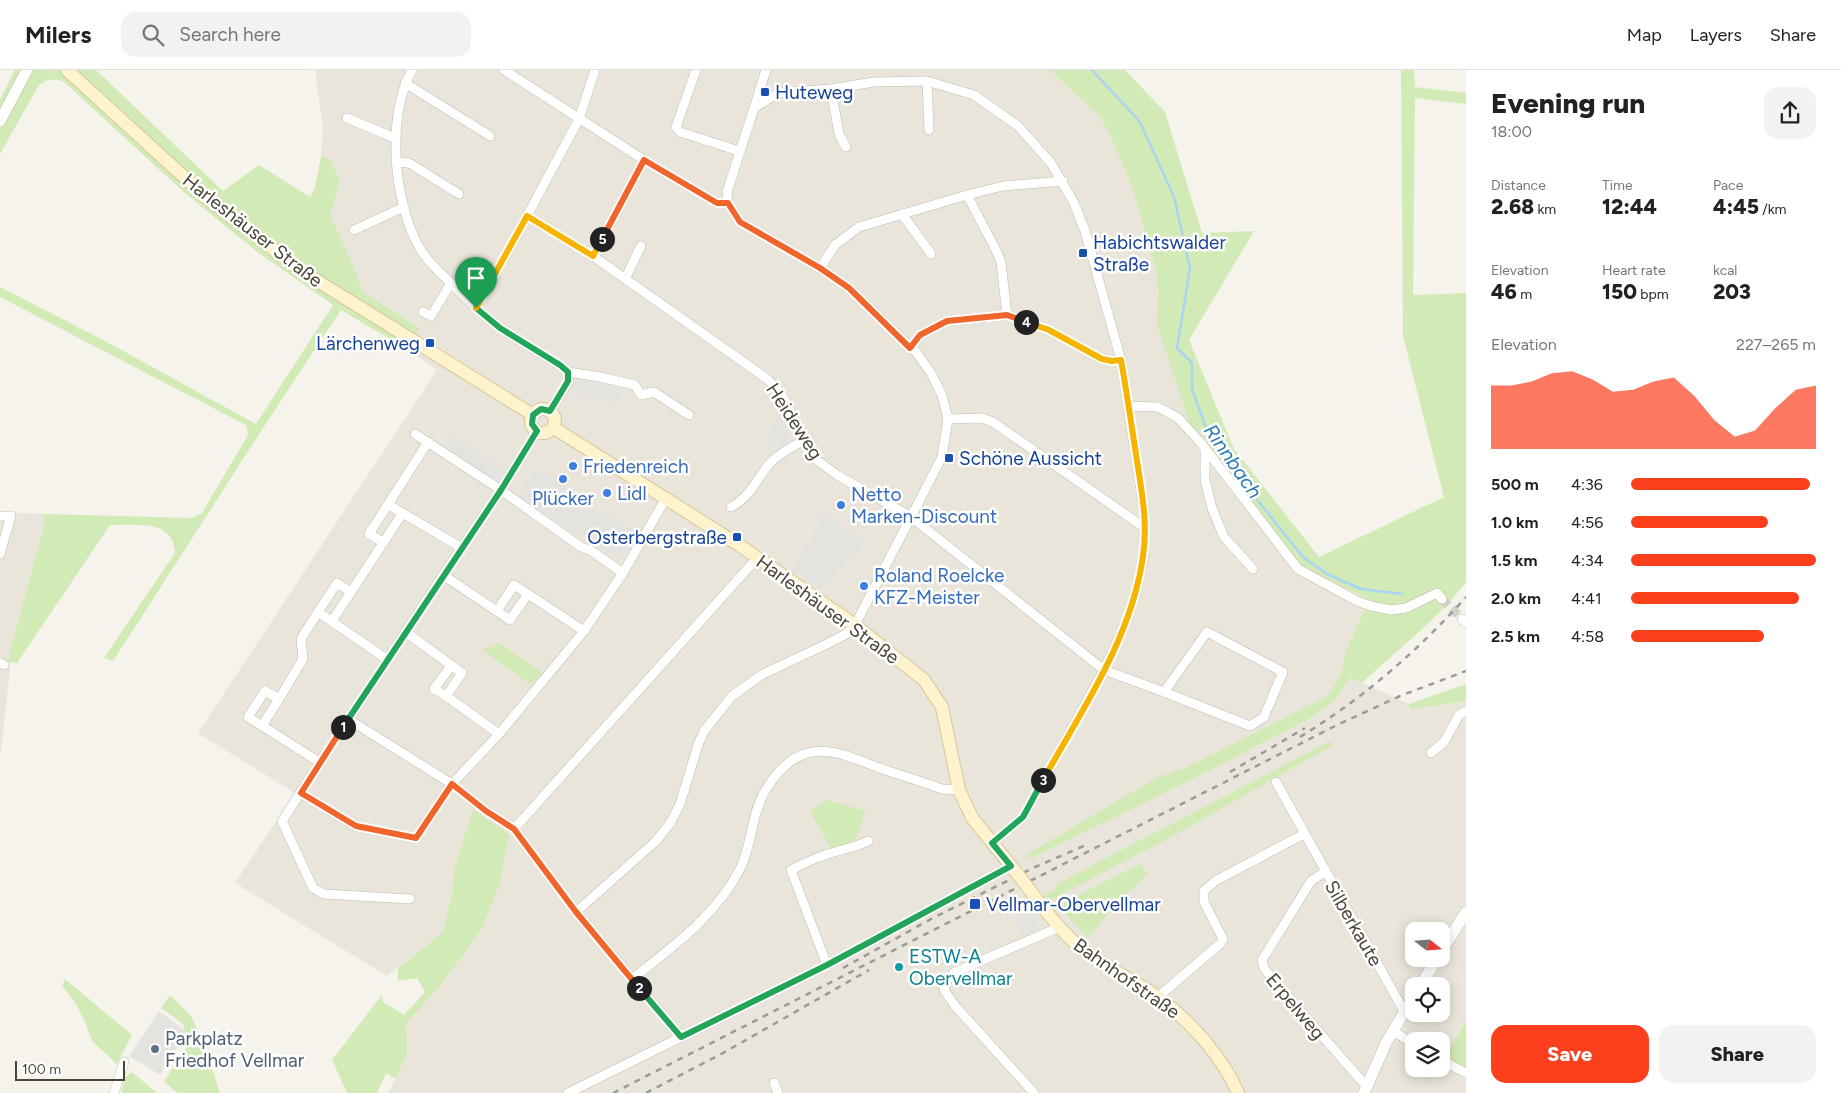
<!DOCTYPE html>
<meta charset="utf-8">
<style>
:root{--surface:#fff;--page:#f2f2f2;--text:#222;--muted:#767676;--line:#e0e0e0;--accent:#fc3f1d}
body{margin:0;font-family:Figtree,sans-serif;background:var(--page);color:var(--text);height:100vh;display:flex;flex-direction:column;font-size:19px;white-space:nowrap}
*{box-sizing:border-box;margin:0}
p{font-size:16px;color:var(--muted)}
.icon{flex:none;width:28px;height:28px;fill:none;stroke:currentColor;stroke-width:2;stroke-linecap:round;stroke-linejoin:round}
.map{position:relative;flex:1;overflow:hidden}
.sheet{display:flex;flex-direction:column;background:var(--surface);width:375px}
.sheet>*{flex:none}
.needle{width:32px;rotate:107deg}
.buttons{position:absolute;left:1405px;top:852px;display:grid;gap:10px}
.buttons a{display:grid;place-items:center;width:45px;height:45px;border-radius:10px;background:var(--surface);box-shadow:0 2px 12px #0003;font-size:25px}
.scale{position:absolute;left:15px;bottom:12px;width:110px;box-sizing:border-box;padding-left:5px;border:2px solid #4b4439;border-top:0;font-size:14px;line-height:18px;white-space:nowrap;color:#4b4439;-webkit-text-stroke:4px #fff;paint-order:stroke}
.pin{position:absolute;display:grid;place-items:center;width:42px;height:42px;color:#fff;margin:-51px -21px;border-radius:50% 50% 50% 0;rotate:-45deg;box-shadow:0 0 5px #0007}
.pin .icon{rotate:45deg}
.km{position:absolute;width:25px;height:25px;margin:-12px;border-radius:50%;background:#222;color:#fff;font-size:14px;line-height:25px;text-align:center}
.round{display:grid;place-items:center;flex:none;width:52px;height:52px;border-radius:15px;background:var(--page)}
.head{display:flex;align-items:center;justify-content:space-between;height:85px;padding:0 25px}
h1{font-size:28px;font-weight:800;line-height:38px}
.metrics{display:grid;grid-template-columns:repeat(3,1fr);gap:8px;height:85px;padding:5px 25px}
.metrics div{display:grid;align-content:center}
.metrics b{font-size:21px;font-weight:800}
.metrics small{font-size:14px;font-weight:400}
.metrics p{font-size:14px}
.chart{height:140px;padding:10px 25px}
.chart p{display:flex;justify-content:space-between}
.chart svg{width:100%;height:90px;margin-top:5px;fill:var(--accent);opacity:.7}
.cta{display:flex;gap:10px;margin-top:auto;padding:10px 25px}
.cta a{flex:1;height:58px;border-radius:15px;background:var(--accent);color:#fff;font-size:20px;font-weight:800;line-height:58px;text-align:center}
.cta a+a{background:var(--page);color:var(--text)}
ul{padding:0 25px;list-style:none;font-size:16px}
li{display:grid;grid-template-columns:80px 60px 1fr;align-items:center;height:38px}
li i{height:12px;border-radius:6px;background:var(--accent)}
header{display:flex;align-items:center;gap:30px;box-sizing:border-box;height:70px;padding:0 25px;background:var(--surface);border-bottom:1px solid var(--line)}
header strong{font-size:24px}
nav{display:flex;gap:28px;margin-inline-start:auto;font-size:18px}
.search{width:350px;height:45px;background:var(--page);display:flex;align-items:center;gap:12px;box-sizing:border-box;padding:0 18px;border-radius:15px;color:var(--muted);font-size:19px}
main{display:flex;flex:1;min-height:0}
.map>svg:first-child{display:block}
.residential{fill:#eae5da;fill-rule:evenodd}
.green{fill:#d2eab5}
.parking{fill:#e5e3e0}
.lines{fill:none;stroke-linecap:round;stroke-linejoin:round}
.stream{stroke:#a9d4f2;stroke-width:2.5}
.minor-tunnel{stroke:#d4d0c8;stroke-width:9;stroke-dasharray:9 4.5;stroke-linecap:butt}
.minor-casing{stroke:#c2bbae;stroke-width:10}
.tertiary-casing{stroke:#c2bbae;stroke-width:12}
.secondary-casing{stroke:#d6c79b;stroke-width:14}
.minor{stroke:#fff;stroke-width:9}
.tertiary{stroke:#fff;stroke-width:11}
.secondary{stroke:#fff3cd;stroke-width:12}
.rail{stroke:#9a9a9a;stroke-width:2.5;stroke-dasharray:6 6;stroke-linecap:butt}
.secondary-bridge-casing{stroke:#d6c79b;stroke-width:14;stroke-linecap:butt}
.secondary-bridge{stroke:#fff3cd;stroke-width:12}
.split-1-casing{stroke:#fff;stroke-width:10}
.split-2-casing{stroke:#fff;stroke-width:10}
.split-3-casing{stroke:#fff;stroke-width:10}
.split-4-casing{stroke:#fff;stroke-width:10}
.split-5-casing{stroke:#fff;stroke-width:10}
.split-6-casing{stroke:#fff;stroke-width:10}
.split-1{stroke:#22a559;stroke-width:6}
.split-2{stroke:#f0652b;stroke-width:6}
.split-3{stroke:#22a559;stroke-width:6}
.split-4{stroke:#f5b400;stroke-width:6}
.split-5{stroke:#f0652b;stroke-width:6}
.split-6{stroke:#f5b400;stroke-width:6}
.transit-dot{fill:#1a4fb4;stroke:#fff;stroke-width:2}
.shop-dot{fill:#3f7fe0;stroke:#fff;stroke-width:2}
.culture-dot{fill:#0f9aa8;stroke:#fff;stroke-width:2}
.service-dot{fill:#5c6f8a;stroke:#fff;stroke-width:2}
.labels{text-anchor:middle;stroke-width:5;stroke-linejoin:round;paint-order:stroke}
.transit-label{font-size:19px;fill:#164399;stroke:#fff;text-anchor:start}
.street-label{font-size:19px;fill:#4b4439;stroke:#fff}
.shop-label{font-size:19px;fill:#366cbe;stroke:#fff;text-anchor:start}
.culture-label{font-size:19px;fill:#0d838f;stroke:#fff;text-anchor:start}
.service-label{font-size:19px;fill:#4e5e75;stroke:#fff;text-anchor:start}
.water-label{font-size:20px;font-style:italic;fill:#2e7ab2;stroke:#fff}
</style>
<header>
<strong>Milers</strong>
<div class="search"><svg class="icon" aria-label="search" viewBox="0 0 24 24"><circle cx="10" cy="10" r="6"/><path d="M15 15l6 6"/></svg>Search here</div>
<nav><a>Map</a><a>Layers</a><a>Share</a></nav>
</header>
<main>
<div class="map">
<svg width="1466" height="1023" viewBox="0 0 1466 1023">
<rect width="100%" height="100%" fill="#f6f3ec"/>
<g class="residential">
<path d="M315,0h735l48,45 11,17 24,58 23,81 2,24 44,137 7,15 92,119 68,34 -23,51 4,26 59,27 2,5 55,-8v320l-25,43v-23h-27v28h27v-4l25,10v18h-1078l19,-37 -1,-32 35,-39 40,-55 19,-46 9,-50 -35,-23 -20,59 -2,23 -9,39 -56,44 -152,-93 60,-90 -97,-60 239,-363 -30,-21 13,-21 -58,-36 -6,-20 -27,-57 11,-34 -11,-23 -8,-2 2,-29zM1414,861h27v28h-27zM1414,916h27v28h-27z"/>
<polygon points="0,442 42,444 45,452 7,592 10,593 10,600 0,688"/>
</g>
<g class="green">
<path d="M15,0h81l127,121 36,-26 51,32 5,-10 6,-31 8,2 11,23 -10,34 26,57 6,20 58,36 -13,21 -66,-39c-78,116 -152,234 -228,351l-9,-3 71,-105c-2,-35 -40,-27 -65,-28l-93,138 -10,-1 38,-140 -3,-8 150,4 10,-5 46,-78 -2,-10 -246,-128v-10l105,54 151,83 77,-119 -77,-54 -70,-57 -122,-112c-10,-4 -16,-3 -25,3l-39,69v-55z"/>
<path d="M1050,0h75l40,42 37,121 52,-2 -65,109 45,109 85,108 125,-60 -41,-161 -2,-266h13l1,17 51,6v11l-51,-6 -2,197 53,-2v289c-29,38 -69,68 -104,101l-12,-5 -14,21 -22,17 -105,55 -177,87 -8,-2 134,-79 27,-9 143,-72 13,-22 5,-23 23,-51 -68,-34 -92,-119 -7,-15 -11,-5 -34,-102 1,-30 -2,-24 -23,-81 -24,-58 -11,-17z"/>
<polygon points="499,573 542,602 531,615 482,580"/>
<polygon points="1466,614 1466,631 1411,639 1409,634"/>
<polygon points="1330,671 1333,675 1164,771 1060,825 1048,832 1043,826 1054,820 1057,814"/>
<polygon points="826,730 866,741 855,772 831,778 810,742"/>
<polygon points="473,740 509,764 500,814 481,860 441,915 406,954 407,986 395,1009 386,1003 377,1023 347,1023 332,990 382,925 383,932 404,945 425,922 417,908 398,911 398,898 443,862 452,823 454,800"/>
<polygon points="1140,794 1148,804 1117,833 1088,868 1059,837 1067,831"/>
<polygon points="65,909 132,965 117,994 92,971 84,949 74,931 62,916"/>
<polygon points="170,925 191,946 204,974 220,1023 177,1023 164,1011 187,977 183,954 161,938"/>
<polygon points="1466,951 1466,1005 1441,994"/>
<polygon points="132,1002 157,1023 121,1023 126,1006"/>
</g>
<g class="parking">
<polygon points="578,307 621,317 617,335 573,325"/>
<polygon points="782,341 791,358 784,369 787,373 778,381 765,366"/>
<polygon points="452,365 506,401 498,413 443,377"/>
<polygon points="536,398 639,464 625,485 621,483 618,488 518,427"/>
<polygon points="821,442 865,470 854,488 849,485 828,517 824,514 821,518 791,500 821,453 816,450"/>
<polygon points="1027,837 1042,858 1022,867 1014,852 1018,850 1015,844"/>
<polygon points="159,941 187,962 160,1005 129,986"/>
</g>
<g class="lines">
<polyline class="stream" points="1092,0 1140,52 1174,127 1190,198 1177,278 1192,293 1192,319 1206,358 1236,397 1255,427 1303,487 1327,504 1361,519 1402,524"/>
<polyline class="minor-tunnel" points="1442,529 1462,549"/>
<g class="minor-casing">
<g id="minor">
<path d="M412,0c-14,26 -17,55 -16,84 1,31 10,77 29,102 7,10 17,18 26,27 16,16 32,33 51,46 18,12 38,24 58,36l8,7 1,9 -19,30"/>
<polyline points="504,0 644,90 717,133 728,133"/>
<polyline points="696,0 676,57 680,62 739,81"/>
<polyline points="927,11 929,60"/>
<polyline points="405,13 490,66"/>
<polyline points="831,19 839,64 846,77"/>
<polyline points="754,38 766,0"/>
<polyline points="347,48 395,68"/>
<polyline points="396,92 409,93 459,124"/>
<polyline points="967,125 996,180 1001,192 1007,245"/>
<polyline points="902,144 931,184"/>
<polyline points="527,146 593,186 766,308 776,317 785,330 803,371 814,388 837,405 911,447 1104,600 1164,622 1250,656 1264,647 1283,602 1207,562 1164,622"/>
<polyline points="354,160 404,137"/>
<polyline points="593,186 644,90"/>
<polyline points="820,198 835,175 859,157 967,125 1003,116 1063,111"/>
<polyline points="625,209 641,176"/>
<polyline points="476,238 507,183 579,49 595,0"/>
<polyline points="423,242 431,246 451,213"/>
<polyline points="911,278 920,265 947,251 1007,245 1049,260 1102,289 1112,291 1121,290"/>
<polyline points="568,302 600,307 635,315 641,325 654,322 689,345"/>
<polyline points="1129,336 1158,337 1178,348 1201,373 1298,499 1357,531 1371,536 1391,540 1406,538 1437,523 1442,529"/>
<polyline points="948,349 982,348 993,352 1145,458"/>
<polyline points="415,364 501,420 581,477 590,480 623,503"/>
<polyline points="1205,379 1205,410 1212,438 1224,467 1253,499"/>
<polyline points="389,435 462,478"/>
<path d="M731,437c21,-11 25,-28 39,-44 10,-10 21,-16 33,-22"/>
<polyline points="0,446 11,446 0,484"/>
<polyline points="383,472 369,464 428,372"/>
<polyline points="443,505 510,550 528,524 584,561"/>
<polyline points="497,541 514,515 528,524"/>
<polyline points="318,542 301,569 303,589 279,629 265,621 248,647 321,693"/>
<polyline points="1462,549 1466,553"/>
<polyline points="332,551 351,522"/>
<polyline points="407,563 462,603 446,626 499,664"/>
<polyline points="388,590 318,542 337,513 351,522 402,444"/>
<polyline points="0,593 4,595"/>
<polyline points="446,626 434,619 451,596"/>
<polyline points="348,649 452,714 486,741 514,759 576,842 681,967"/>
<polyline points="262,656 279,629"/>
<polyline points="1431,683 1444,672 1459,645 1466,641"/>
<polyline points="1276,712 1404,941"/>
<polyline points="301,723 355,756 416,768 452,714 499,664 584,561 623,503 666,428"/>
<polyline points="514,759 758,487"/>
<polyline points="1325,802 1311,811 1262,890 1264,898 1274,911 1367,1017"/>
<polyline points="410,829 324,824 313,818 282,751 443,505 501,420 537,361"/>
<polyline points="576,842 656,771 671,752 680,734 698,675 704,661 732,626 763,604 825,575 848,563 855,555 942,387 948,349 942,325 931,303 916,282 849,218 820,198 740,152 728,133 727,122 754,38 778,23 831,19 874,12 927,11 974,25 1018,56 1051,93 1074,133 1085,161 1121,290 1144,439 1144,485 1137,518 1127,550 1104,600 1023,747 992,773"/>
<path d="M827,895l-36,-95c15,-8 31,-15 47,-19 11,-3 20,-5 30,-10"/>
<path d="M632,909c40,-32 84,-63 108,-110 12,-24 11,-53 24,-76 9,-16 25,-36 44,-40 25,-7 53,9 77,17 19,6 38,12 57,19l17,1"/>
<polyline points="1158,927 1221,873 1223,869 1204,832 1204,821 1215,811 1304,764"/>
<polyline points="1393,961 1414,974"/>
<polyline points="1441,990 1466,1003"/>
<polyline points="774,1013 778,1023"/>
<polyline points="114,1023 124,992"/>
<polyline points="568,1023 827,895 1011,796"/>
<polyline points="1034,1023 956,937 944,920 947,910 955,902 1060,857"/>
</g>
</g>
<g class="tertiary-casing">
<g id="tertiary">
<polyline points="0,51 27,0"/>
<polyline points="1441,882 1466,842"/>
<polyline points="1420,916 1437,889"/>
<polyline points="1364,1023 1386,973 1414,926"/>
</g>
</g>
<g class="secondary-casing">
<g id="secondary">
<polyline points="67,0 207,128 300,200 533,345"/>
<circle cx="543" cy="351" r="12"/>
<polyline points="554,358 739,475 855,555 924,610 942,637 959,720 967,737 973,749 1016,802"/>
<path d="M1042,836c10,13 21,26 33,37 25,22 56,35 83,54 31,23 65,60 80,96"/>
</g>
</g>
<use href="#minor" class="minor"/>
<use href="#tertiary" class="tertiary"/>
<use href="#secondary" class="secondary"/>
<g class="rail">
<path d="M1300,667c62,-38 118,-86 166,-140"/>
<polyline points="1230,702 1305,658"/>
<polyline points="843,898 931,849 1033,798 1086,775"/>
<polyline points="613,1023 1339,654 1400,626 1466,601"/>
<polyline points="646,1023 723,983 869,900"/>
</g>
<g class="secondary-bridge-casing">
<polyline id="secondary-bridge" points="1016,802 1042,836"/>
</g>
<use href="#secondary-bridge" class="secondary-bridge"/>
</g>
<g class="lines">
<g class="split-1-casing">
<polyline id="split-1" points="343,657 501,420 537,361 532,354 533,345 541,339 550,341 568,311 568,302 560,295 500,258 476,238"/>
</g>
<g class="split-2-casing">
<polyline id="split-2" points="343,657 301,723 356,756 416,768 452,714 486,741 514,759 576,842 639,918"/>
</g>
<g class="split-3-casing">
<polyline id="split-3" points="639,918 681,967 827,895 1011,796 992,773 1023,747 1043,710"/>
</g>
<g class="split-4-casing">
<path id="split-4" d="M1026,252l23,8 53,29 10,2 9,-1c6,34 11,68 16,101 5,32 11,63 6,95 -11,81 -61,154 -100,224"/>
</g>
<g class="split-5-casing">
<polyline id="split-5" points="602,169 644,90 717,133 728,133 740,152 820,198 849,218 910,278 920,265 947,251 1007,245 1026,252"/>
</g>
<g class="split-6-casing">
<polyline id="split-6" points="476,238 527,146 593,186 602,169"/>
</g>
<use href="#split-1" class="split-1"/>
<use href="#split-2" class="split-2"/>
<use href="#split-3" class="split-3"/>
<use href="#split-4" class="split-4"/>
<use href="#split-5" class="split-5"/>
<use href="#split-6" class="split-6"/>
</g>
<g class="transit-dot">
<rect x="760" y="17" width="10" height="10" rx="2.5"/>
<rect x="1078" y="178" width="10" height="10" rx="2.5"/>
<rect x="425" y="268" width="10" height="10" rx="2.5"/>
<rect x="944" y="383" width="10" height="10" rx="2.5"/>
<rect x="732" y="462" width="10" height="10" rx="2.5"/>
<rect x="969" y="828" width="12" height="12" rx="2.5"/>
</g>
<g class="shop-dot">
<circle cx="573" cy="396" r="5"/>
<circle cx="563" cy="409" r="5"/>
<circle cx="607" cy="423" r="5"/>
<circle cx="841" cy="435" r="5"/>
<circle cx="864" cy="516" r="5"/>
</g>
<circle class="culture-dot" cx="899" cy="897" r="5"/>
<circle class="service-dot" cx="155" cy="979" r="5"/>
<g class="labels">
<g class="transit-label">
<text x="775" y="29">Huteweg</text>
<text x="1093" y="179">Habichtswalder<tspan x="1093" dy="22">Straße</tspan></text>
<text x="420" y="280" text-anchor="end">Lärchenweg</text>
<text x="959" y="395">Schöne Aussicht</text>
<text x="727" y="474" text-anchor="end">Osterbergstraße</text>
<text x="986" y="841">Vellmar-Obervellmar</text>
</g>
<g class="street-label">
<text transform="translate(253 160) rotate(38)" y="7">Harleshäuser Straße</text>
<text transform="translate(795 351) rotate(57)" y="7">Heideweg</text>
<text transform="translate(828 539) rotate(36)" y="7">Harleshäuser Straße</text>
<text transform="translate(1354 853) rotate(60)" y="7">Silberkaute</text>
<text transform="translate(1127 908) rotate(35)" y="7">Bahnhofstraße</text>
<text transform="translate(1296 936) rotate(50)" y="7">Erpelweg</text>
</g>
<g class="shop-label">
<text x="583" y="403">Friedenreich</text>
<text x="617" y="430">Lidl</text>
<text x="851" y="431">Netto<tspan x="851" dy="22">Marken-Discount</tspan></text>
<text x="563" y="435" text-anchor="middle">Plücker</text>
<text x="874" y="512">Roland Roelcke<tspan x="874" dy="22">KFZ-Meister</tspan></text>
</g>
<g class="culture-label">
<text x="909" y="893">ESTW-A<tspan x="909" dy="22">Obervellmar</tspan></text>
</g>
<g class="service-label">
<text x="165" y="975">Parkplatz<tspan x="165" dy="22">Friedhof Vellmar</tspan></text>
</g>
<g class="water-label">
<text transform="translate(1233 391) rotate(55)" y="7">Rinnbach</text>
</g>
</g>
</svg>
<div class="buttons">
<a><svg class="needle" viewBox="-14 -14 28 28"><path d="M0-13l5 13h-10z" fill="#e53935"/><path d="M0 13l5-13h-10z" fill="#767676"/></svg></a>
<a><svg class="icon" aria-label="locate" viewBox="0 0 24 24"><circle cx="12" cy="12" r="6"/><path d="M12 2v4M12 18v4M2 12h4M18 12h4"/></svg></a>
<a><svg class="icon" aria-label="layers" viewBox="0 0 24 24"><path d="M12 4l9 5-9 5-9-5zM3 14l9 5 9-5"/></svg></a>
</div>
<div class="scale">100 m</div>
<div class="pin" style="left:476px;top:238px;background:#1e9e55"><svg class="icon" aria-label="arrive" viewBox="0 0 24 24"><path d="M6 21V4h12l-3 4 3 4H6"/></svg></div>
<b class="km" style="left:343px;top:657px">1</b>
<b class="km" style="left:639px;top:918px">2</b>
<b class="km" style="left:1043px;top:710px">3</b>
<b class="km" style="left:1026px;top:252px">4</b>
<b class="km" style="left:602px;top:169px">5</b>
</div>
<section class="sheet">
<div class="head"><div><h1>Evening run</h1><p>18:00</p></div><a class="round"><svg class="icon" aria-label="share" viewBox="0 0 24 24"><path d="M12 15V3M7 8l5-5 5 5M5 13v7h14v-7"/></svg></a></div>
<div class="metrics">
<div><p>Distance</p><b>2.68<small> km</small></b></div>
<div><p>Time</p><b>12:44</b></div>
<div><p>Pace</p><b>4:45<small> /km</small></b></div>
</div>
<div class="metrics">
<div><p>Elevation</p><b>46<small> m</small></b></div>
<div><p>Heart rate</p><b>150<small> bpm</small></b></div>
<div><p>kcal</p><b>203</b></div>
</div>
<div class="chart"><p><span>Elevation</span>227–265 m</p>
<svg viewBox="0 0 160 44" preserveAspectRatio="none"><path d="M0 44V13L10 13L20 11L30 7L40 6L50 10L60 16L70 15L80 11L90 9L100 18L110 30L120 38L130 35L140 24L150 15L160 13V44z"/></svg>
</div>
<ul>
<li><b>500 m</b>4:36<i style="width:97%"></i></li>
<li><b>1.0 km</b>4:56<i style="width:74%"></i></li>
<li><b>1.5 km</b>4:34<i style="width:100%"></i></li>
<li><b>2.0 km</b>4:41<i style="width:91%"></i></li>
<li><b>2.5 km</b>4:58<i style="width:72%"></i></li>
</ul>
<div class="cta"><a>Save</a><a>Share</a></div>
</section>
</main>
